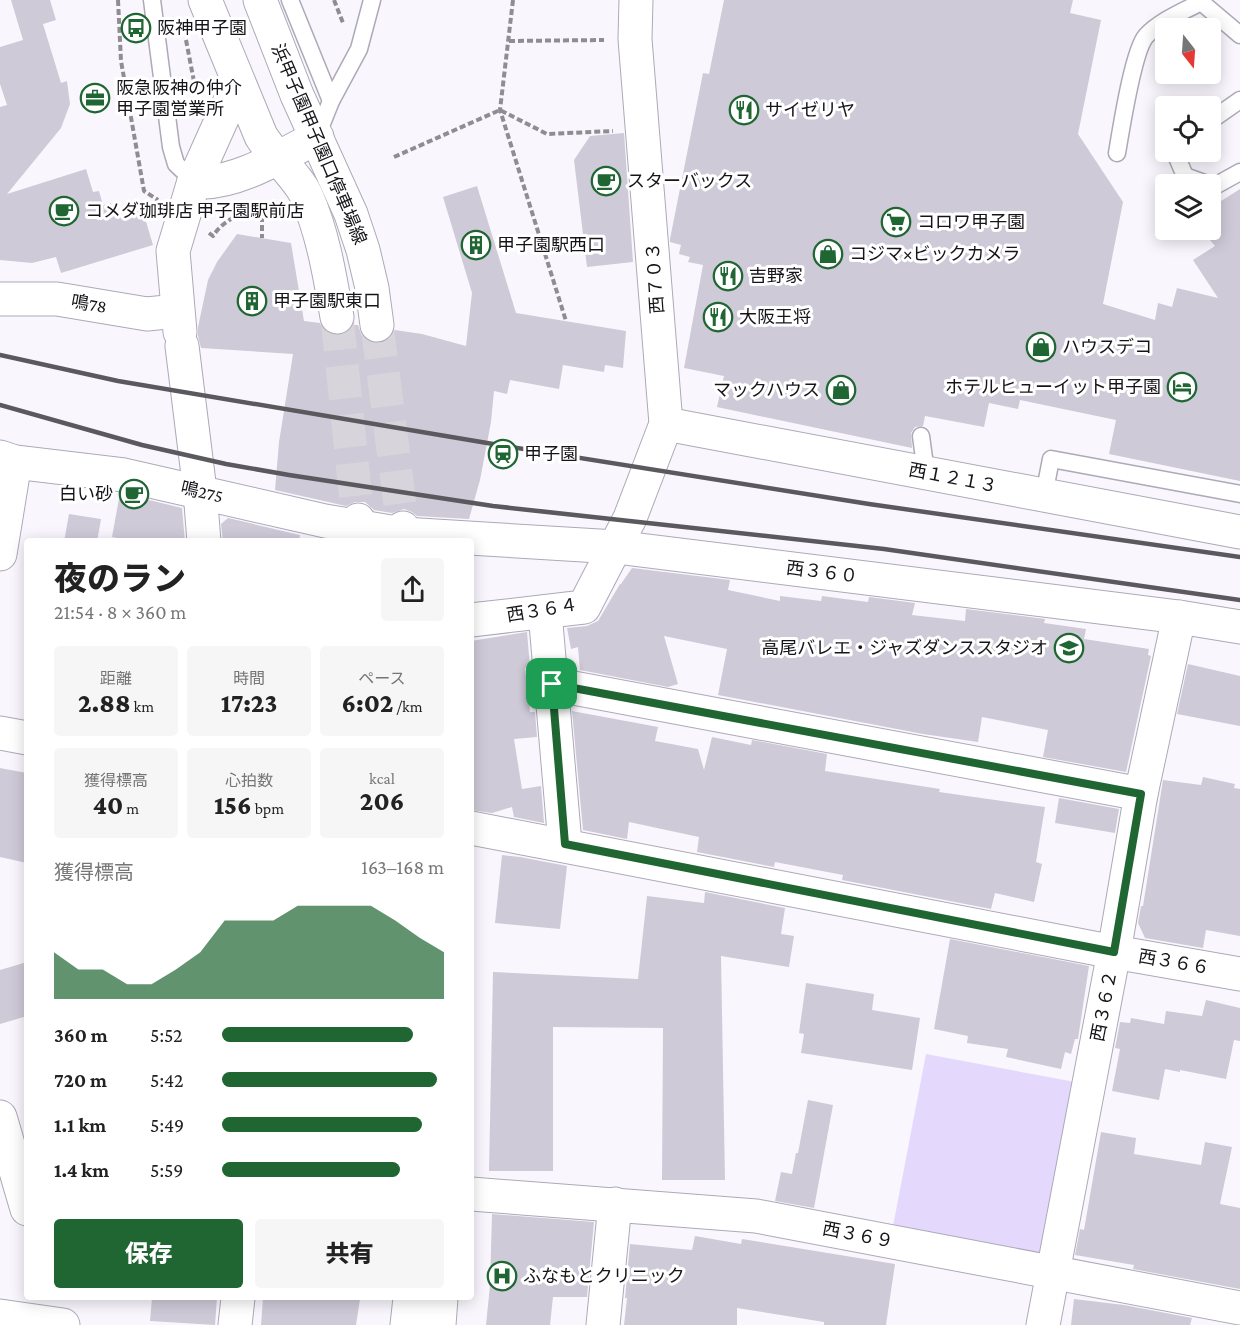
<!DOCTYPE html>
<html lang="ja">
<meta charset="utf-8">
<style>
:root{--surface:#fff;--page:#f6f6f6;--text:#222;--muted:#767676;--accent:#1f6633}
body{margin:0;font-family:"Crimson Pro","Noto Sans JP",serif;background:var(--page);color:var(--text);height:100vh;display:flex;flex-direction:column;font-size:22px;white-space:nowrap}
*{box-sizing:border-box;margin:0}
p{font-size:20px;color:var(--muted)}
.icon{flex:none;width:33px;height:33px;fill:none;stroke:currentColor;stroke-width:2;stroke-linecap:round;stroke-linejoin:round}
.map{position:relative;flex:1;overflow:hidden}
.sheet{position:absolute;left:24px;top:538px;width:450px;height:762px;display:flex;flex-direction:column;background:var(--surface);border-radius:6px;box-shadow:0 3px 15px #0003}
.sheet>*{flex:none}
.needle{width:39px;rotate:163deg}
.tools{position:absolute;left:1155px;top:18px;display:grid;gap:12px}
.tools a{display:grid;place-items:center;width:66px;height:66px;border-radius:6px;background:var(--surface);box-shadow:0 3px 15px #0003;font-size:30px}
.pin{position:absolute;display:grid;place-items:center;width:51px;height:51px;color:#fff;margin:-26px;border-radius:12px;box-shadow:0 3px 9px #0006}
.round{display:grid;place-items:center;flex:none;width:63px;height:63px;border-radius:6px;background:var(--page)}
.overview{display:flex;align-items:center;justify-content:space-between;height:102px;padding:0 30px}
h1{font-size:33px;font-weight:800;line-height:45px}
.stats{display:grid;grid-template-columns:repeat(3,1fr);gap:9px;height:102px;padding:6px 30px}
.stats div{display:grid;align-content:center;border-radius:6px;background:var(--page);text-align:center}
.stats b{font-size:26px;font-weight:800}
.stats small{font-size:16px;font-weight:400}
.stats p{font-size:16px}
.chart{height:168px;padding:12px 30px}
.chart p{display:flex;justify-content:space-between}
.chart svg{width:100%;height:108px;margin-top:6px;fill:var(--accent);opacity:.7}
.cta{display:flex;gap:12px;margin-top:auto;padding:12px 30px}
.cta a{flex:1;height:69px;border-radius:6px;background:var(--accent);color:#fff;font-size:24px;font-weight:800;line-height:69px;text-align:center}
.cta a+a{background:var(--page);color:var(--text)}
ul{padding:0 30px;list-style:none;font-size:20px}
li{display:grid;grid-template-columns:96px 72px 1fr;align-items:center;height:45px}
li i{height:15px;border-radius:8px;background:var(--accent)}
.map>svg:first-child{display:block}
.green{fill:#e4d9fd}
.building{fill:#cecad8}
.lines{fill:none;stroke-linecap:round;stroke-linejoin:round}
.secondary-tunnel{stroke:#d7d5db;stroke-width:33;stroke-dasharray:33 16;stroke-linecap:butt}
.lane-casing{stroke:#ada9b7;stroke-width:19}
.street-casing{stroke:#ada9b7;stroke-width:35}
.secondary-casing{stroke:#ada9b7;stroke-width:35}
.path{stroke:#8f8d92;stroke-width:4;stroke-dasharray:6 3;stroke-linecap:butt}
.lane{stroke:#fff;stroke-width:16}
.street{stroke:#fff;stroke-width:33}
.secondary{stroke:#fff;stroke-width:33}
.rail{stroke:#5b595e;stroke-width:4.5}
.route-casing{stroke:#fff;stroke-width:12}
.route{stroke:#1f6633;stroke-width:8}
.labels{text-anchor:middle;stroke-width:6;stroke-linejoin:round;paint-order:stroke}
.poi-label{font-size:18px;fill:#161419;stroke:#fff;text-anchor:start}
.street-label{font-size:18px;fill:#161419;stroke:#fff}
</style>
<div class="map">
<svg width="1240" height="1325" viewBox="0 0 1240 1325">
<rect width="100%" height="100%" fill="#f9f7fd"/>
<polygon class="green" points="926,1054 1075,1082 1043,1254 893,1226"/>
<g class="building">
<polygon points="11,0 50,0 56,20 43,24 61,83 67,81 70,104 61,128 7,194 86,169 93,192 99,191 103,205 111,203 113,211 122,209 123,214 142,208 153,245 61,273 56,257 32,263 0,260 0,107 7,105 0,84 0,47 23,40"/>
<polygon points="724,0 1073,0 1070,13 1101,20 1078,134 1123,202 1103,304 1155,320 1158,303 1172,307 1177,288 1218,298 1193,260 1215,246 1210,240 1210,208 1240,189 1240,481 1109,454 1116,420 1020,400 1018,409 989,403 984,427 925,416 923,426 915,427 911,433 912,448 717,407 724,376 684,368 703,265 688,262 690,257 679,254 681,245 670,242 670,239 703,73 709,74"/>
<polygon points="624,133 633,262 587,267 574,160 590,136"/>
<polygon points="477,186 516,313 626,331 623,368 605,365 604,372 563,365 559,389 510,380 507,394 494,391 491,422 480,480 469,519 417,516 412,512 404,509 392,513 374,510 365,502 355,502 346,506 275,490 279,442 293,354 201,348 198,336 198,327 208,280 217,262 237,234 291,243 304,321 320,323 323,329 330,334 340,335 349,332 354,325 358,325 362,336 370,342 379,344 388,340 395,330 422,334 466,346 472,293 443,197"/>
<polygon points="120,493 182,508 185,542 139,542 112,537"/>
<polygon points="69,514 101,519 97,542 64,542"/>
<polygon points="228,518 300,535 299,542 223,542 221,524"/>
<polygon points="632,568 730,580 728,590 780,601 780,596 821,601 822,596 868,602 869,597 915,603 912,615 965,621 966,609 1045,619 1044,623 1086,629 1084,639 1149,649 1148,655 1151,656 1126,772 1043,757 1048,730 982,717 978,742 923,734 718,695 727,649 664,636 678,684 668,687 580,670 578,647 571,649 567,628 587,626 598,621 620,584 621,584"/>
<polygon points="527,632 530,667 525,668 530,712 535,712 537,737 514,739 522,789 541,786 544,823 514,817 512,807 492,813 471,810 471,641"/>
<polygon points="1188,664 1240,676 1240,726 1177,714"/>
<polygon points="572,711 658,727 655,741 698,749 704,770 712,737 751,745 752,740 827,754 825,771 940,789 939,792 1045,807 1036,862 1042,864 1034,902 995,893 991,909 842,880 843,875 775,862 774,867 697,852 699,837 629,822 627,839 583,830"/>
<polygon points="0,768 27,773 27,863 0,857"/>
<polygon points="1203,777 1235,784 1234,788 1240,789 1240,936 1206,930 1203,948 1145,938 1138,923 1141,906 1143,906 1163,780 1201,785"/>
<polygon points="1059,798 1119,809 1115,833 1055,823"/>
<polygon points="502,855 520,857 567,866 560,929 495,923"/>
<polygon points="705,892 785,908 781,934 794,936 789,967 721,956 725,1180 662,1180 663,1028 553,1027 553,1171 489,1171 493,972 638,979 647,896 704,903"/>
<polygon points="950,939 1089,966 1078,1039 1075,1039 1071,1054 1065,1052 1061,1069 1006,1057 1008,1049 967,1043 968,1036 934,1029"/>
<polygon points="27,962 27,1016 0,1024 0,970"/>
<polygon points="806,983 874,994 872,1010 920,1018 912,1070 801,1053 804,1034 799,1033"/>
<polygon points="1206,1000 1240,1008 1240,1041 1234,1040 1226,1079 1180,1070 1180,1072 1165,1069 1159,1100 1112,1091 1120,1049 1115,1048 1120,1022 1130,1023 1131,1018 1164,1024 1166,1011 1202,1016"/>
<polygon points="808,1100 833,1105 814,1208 775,1201 781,1172 792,1174 796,1153 798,1153"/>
<polygon points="1101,1132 1136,1138 1134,1154 1201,1165 1205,1142 1232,1147 1220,1204 1240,1208 1240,1289 1133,1269 1134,1265 1075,1255 1080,1229 1084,1230"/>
<polygon points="492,1214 594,1222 587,1297 553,1297 550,1325 486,1325 490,1285"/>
<polygon points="695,1236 741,1244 742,1239 895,1264 886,1325 824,1325 824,1322 737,1308 737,1325 624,1325 627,1298 625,1298 630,1244 692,1250"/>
<polygon points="152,1298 217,1298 215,1325 150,1321"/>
<polygon points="263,1298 347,1298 360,1299 356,1325 261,1325"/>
<polygon points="1074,1299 1124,1305 1192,1318 1190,1325 1071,1325"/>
</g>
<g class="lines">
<g class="secondary-tunnel">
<polyline points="337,317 358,520"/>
<polyline points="377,325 403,528"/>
</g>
<g class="lane-casing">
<g id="lane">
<polyline points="152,0 171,147 176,164 194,181"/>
<polyline points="290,0 331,101"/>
<polyline points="1201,2 1240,35"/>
<polyline points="1210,121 1240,100"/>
<polyline points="317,136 331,101 359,49 372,0"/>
<polyline points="1179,152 1176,155 1185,176 1207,184"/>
<path d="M1117,153c4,-23 16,-102 29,-117 14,-15 36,-24 55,-34l1,-2"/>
<polyline points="1210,186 1213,187 1240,172"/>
<polyline points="921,436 926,473"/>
<polyline points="1044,495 1051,459 1240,494"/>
</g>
</g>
<g class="street-casing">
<g id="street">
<path d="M194,181c36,7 91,-27 123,-44"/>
<polyline points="0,299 57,299 147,314 177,311"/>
<polyline points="180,332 173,251 194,181 238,83"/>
<polyline points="182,346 200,491 204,542"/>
<polyline points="666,424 1240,532"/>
<polyline points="0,457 15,462 124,475 325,521 403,534 616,547 1179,617 1240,627"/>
<polyline points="0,554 15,462"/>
<polyline points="545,612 565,844"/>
<polyline points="471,620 584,607 630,518 666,424 635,39 636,0"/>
<polyline points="552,684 1141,794"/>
<polyline points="0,733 27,738"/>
<polyline points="471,828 1114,952 1240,974"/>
<polyline points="0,1117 27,1209"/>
<polyline points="471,1194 756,1216 1240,1308"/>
<polyline points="0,1316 63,1325"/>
<polyline points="235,1325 238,1298"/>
<polyline points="603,1325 615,1204"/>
<polyline points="1043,1325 1114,952 1141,794 1179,617"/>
</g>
</g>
<g class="secondary-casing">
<g id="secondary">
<path d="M205,0l56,136c12,20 37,41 45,59 17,38 24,82 31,122"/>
<polyline points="260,0 297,95 351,214 363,250 372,288 377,325"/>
<polyline points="358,520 361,542"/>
<polyline points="403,528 403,542"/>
<polyline points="407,1325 410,1298"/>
<polyline points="439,1325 441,1298"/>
</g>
</g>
<g class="path">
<polyline points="118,0 121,61 144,191 158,200"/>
<polyline points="334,0 343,23"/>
<polyline points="513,0 500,110 566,321"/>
<polyline points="186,40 196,92"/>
<polyline points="509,41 604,40"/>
<polyline points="394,157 500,110 547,134 613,131"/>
<polyline points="262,207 262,238"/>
<path d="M209,233l4,3c14,-22 42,-27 65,-33"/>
</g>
<use href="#lane" class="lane"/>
<use href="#street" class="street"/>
<use href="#secondary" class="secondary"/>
<g class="rail">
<polyline points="0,355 118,381 505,446 869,504 1240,557"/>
<polyline points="0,405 142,445 226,464 289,475 493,506 884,549 1240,600"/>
</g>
</g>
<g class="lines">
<g class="route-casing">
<polygon id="route" points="552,684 1141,794 1114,952 565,844"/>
</g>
<use href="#route" class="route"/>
</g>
<defs>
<g id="bus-ring" transform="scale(1.5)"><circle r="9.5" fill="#fff" stroke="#1f6633" stroke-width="1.5"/><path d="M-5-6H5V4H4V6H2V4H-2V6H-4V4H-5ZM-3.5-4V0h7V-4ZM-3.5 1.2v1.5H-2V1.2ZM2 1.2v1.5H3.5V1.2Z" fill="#1f6633"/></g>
<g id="office-ring" transform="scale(1.5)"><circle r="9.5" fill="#fff" stroke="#1f6633" stroke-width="1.5"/><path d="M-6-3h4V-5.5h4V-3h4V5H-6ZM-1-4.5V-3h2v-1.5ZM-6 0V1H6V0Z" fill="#1f6633"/></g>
<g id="restaurant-ring" transform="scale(1.5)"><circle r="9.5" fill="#fff" stroke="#1f6633" stroke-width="1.5"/><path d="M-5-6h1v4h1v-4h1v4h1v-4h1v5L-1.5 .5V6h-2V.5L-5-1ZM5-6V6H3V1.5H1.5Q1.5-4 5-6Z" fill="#1f6633"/></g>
<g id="cafe-ring" transform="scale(1.5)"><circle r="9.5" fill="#fff" stroke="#1f6633" stroke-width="1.5"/><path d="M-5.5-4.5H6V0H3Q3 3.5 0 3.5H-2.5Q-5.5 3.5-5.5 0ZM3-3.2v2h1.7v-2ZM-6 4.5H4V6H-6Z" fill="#1f6633"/></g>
<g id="supermarket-ring" transform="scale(1.5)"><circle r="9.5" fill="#fff" stroke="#1f6633" stroke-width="1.5"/><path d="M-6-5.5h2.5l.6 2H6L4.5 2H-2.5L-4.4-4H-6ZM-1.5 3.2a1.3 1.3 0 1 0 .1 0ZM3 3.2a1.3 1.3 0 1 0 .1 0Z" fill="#1f6633"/></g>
<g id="building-ring" transform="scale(1.5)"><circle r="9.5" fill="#fff" stroke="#1f6633" stroke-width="1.5"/><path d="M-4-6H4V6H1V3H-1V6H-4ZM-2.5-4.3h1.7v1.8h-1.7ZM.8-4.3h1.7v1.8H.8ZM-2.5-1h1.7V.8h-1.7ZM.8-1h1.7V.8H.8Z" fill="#1f6633"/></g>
<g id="shop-ring" transform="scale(1.5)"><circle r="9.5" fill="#fff" stroke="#1f6633" stroke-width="1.5"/><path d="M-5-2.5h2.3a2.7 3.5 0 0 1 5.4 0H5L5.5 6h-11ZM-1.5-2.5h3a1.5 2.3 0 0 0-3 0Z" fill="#1f6633"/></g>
<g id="hotel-ring" transform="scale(1.5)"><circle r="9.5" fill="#fff" stroke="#1f6633" stroke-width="1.5"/><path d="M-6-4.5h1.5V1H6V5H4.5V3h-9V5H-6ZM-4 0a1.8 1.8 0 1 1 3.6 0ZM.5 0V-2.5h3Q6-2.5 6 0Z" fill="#1f6633"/></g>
<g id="station-ring" transform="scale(1.5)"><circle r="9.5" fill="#fff" stroke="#1f6633" stroke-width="1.5"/><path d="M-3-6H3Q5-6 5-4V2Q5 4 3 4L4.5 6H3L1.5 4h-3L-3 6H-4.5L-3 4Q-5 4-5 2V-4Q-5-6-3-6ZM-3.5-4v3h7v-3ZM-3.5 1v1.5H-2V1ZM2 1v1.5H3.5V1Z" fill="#1f6633"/></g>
<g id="school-ring" transform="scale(1.5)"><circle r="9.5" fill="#fff" stroke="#1f6633" stroke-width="1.5"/><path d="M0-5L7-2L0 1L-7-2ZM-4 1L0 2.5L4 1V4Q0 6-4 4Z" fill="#1f6633"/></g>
<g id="hospital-ring" transform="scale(1.5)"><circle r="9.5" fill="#fff" stroke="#1f6633" stroke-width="1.5"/><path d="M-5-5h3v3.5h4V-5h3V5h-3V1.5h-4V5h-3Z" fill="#1f6633"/></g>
</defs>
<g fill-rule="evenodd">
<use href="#bus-ring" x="136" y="28"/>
<use href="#office-ring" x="95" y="98"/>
<use href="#restaurant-ring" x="744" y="110"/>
<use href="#cafe-ring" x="606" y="181"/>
<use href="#cafe-ring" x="64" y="211"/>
<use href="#supermarket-ring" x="896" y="222"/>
<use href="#building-ring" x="476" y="245"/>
<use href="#shop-ring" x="828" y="254"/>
<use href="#restaurant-ring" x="728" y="276"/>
<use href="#building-ring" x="252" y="301"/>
<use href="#restaurant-ring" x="718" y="317"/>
<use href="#shop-ring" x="1041" y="347"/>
<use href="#hotel-ring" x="1182" y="387"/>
<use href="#shop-ring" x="841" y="390"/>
<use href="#station-ring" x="503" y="454"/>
<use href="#cafe-ring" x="134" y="494"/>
<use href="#school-ring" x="1069" y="648"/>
<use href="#hospital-ring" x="502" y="1276"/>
</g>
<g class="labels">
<g class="poi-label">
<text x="157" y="34">阪神甲子園</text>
<text x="116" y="94">阪急阪神の仲介<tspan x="116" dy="21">甲子園営業所</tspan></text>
<text x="765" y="116">サイゼリヤ</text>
<text x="627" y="187">スターバックス</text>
<text x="85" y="217">コメダ珈琲店 甲子園駅前店</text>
<text x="917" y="228">コロワ甲子園</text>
<text x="497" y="251">甲子園駅西口</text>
<text x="849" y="260">コジマ×ビックカメラ</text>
<text x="749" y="282">吉野家</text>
<text x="273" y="307">甲子園駅東口</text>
<text x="739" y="323">大阪王将</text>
<text x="1062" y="353">ハウスデコ</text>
<text x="1161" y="393" text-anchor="end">ホテルヒューイット甲子園</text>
<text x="820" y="396" text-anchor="end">マックハウス</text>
<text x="524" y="460">甲子園</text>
<text x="113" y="500" text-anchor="end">白い砂</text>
<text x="1048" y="654" text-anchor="end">高尾バレエ・ジャズダンススタジオ</text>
<text x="523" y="1282">ふなもとクリニック</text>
</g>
<g class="street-label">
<text transform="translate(319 144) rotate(67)" y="6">浜甲子園甲子園口停車場線</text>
<text transform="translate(655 278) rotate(-94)" y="6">西７０３</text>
<text transform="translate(89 304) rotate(10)" y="6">鳴78</text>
<text transform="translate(953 478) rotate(11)" y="6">西１２１３</text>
<text transform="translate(202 492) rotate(13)" y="6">鳴275</text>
<text transform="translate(822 572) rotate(7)" y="6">西３６０</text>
<text transform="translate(542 610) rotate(-9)" y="6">西３６４</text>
<text transform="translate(1174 962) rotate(10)" y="6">西３６６</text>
<text transform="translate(1104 1006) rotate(-79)" y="6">西３６２</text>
<text transform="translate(858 1235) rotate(11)" y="6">西３６９</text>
</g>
</g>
</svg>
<div class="tools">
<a><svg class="needle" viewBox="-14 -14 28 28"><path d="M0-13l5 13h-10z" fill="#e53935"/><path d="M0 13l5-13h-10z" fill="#767676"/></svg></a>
<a><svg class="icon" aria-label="locate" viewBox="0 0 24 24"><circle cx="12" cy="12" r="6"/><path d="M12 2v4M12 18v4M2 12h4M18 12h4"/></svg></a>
<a><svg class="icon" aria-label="layers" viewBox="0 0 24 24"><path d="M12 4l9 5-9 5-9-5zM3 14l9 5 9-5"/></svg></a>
</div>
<div class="pin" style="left:552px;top:684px;background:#1e9e55"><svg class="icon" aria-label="arrive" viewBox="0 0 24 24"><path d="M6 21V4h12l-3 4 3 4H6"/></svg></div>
<section class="sheet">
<div class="overview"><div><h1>夜のラン</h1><p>21:54 · 8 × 360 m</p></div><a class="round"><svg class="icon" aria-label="share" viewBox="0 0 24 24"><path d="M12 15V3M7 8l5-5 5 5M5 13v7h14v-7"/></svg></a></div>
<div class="stats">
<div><p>距離</p><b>2.88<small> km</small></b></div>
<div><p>時間</p><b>17:23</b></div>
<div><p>ペース</p><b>6:02<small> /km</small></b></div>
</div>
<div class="stats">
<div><p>獲得標高</p><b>40<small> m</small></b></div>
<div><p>心拍数</p><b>156<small> bpm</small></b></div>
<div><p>kcal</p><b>206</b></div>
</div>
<div class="chart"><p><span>獲得標高</span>163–168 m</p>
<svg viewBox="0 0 160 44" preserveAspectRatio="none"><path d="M0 44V25L10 32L20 32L30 38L40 38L50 32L60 25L70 12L80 12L90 12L100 6L110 6L120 6L130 6L140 12L150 19L160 25V44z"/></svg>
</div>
<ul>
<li><b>360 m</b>5:52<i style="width:86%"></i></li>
<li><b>720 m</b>5:42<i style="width:97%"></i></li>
<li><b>1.1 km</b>5:49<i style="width:90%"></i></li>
<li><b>1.4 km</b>5:59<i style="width:80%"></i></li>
</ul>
<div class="cta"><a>保存</a><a>共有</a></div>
</section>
</div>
